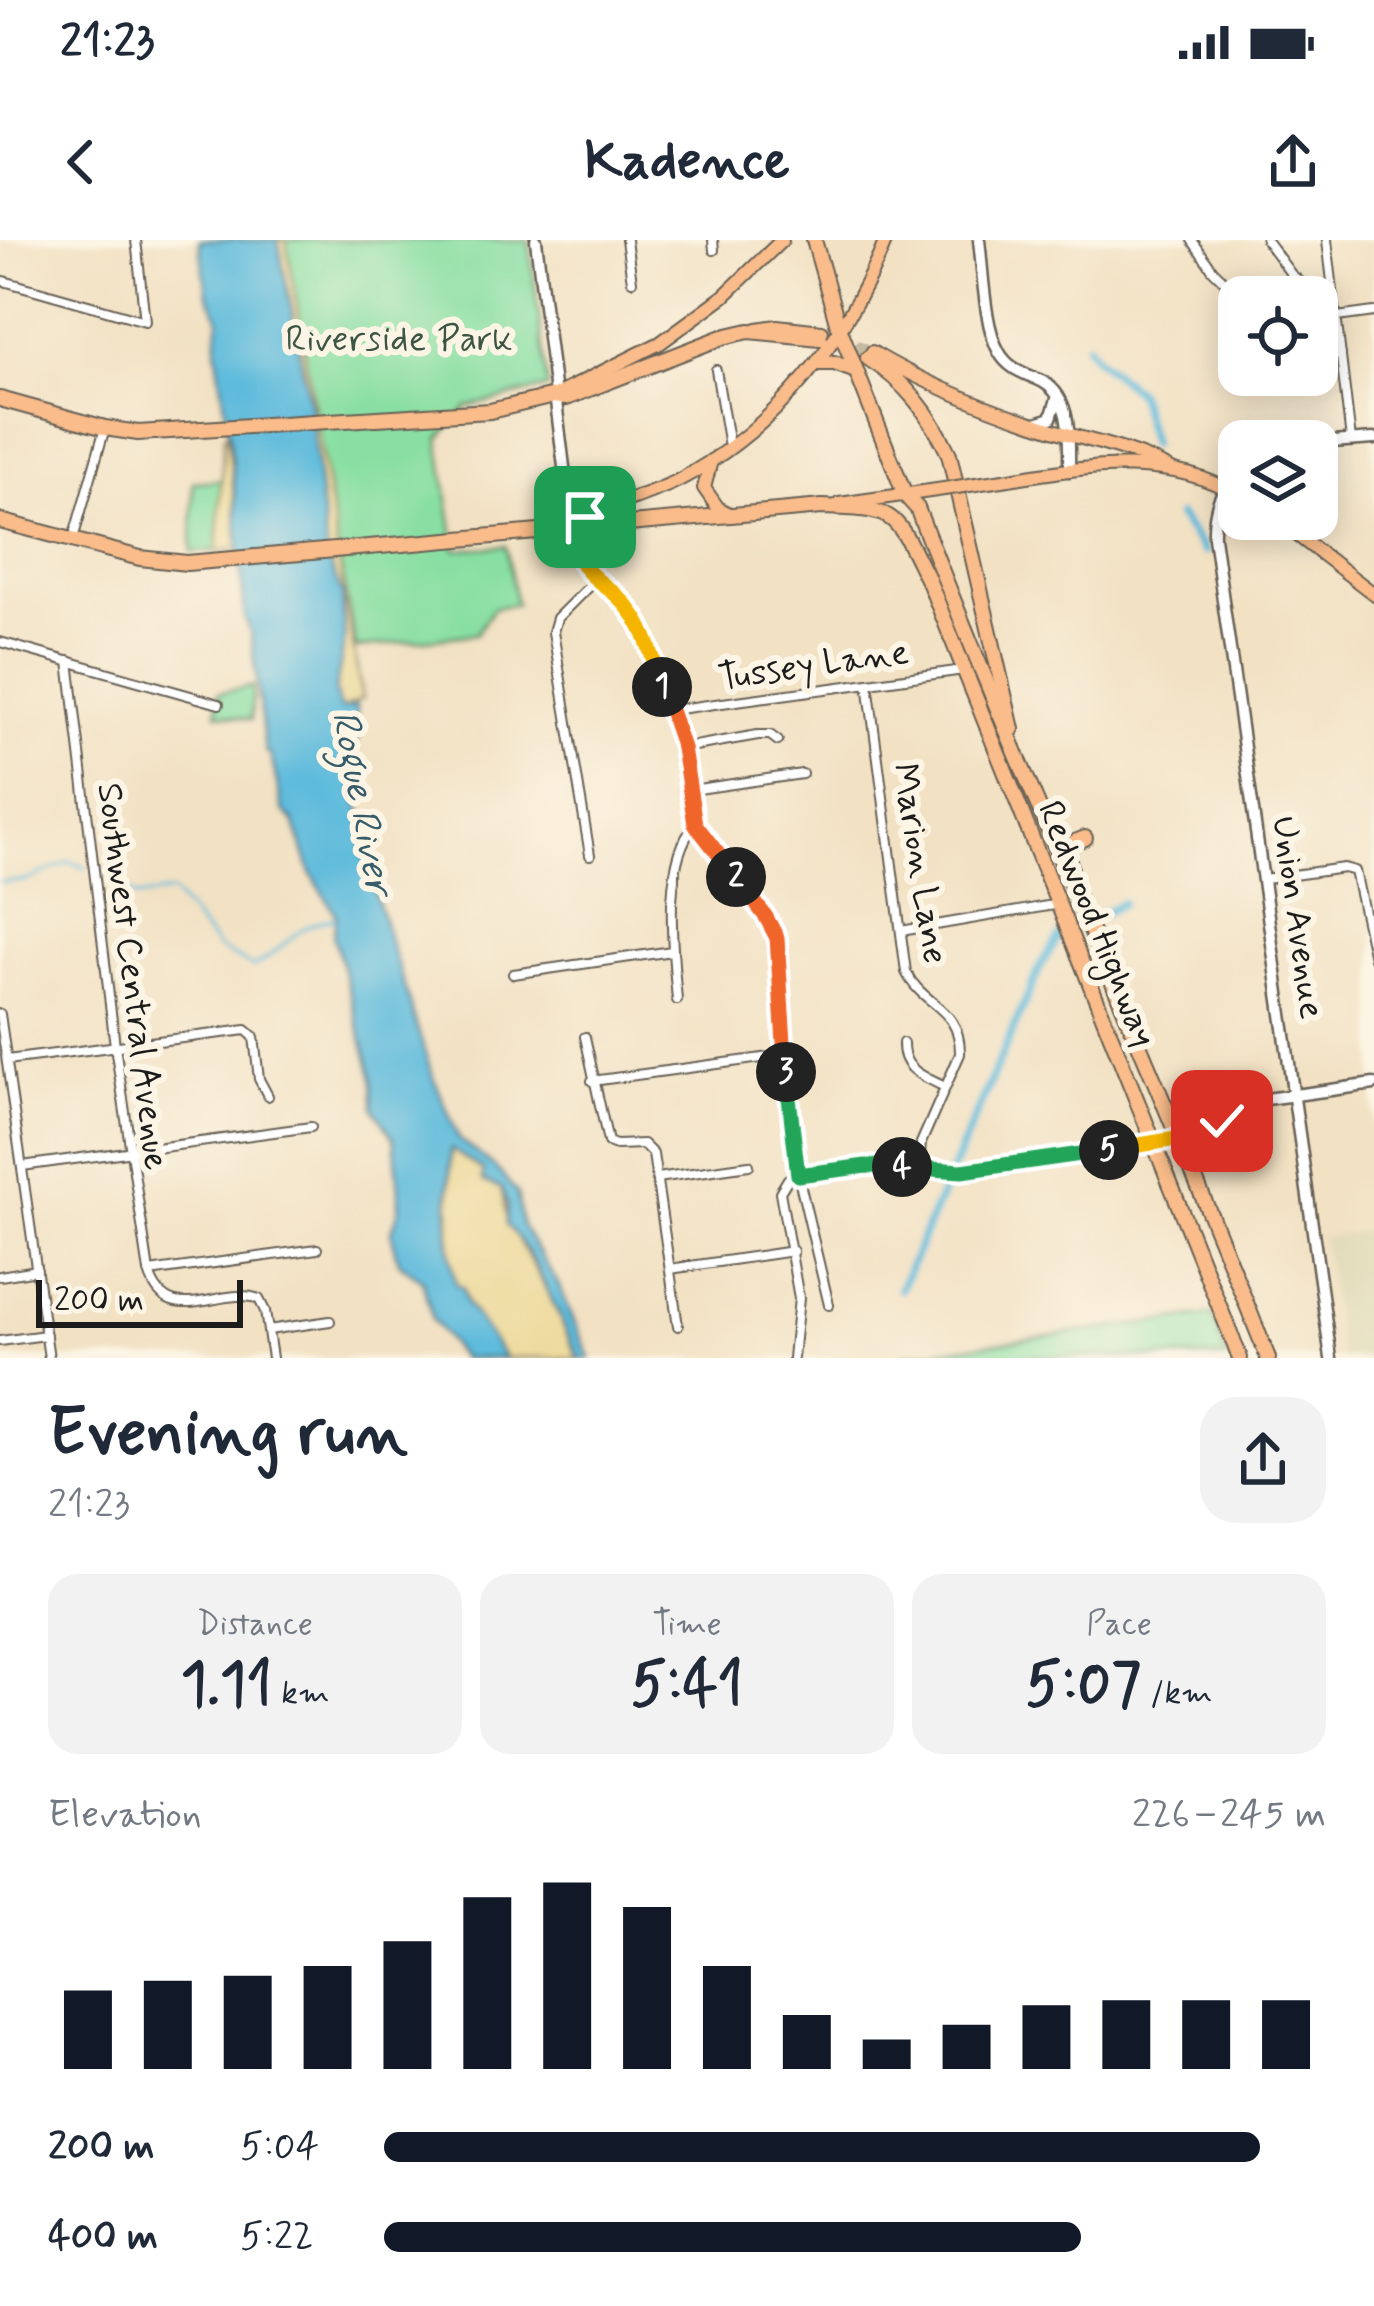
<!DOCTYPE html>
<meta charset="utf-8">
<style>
:root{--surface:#fff;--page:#f2f2f3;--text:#1f2937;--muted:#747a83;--accent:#111827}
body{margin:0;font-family:Mynerve,sans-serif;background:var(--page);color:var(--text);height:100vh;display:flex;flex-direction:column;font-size:45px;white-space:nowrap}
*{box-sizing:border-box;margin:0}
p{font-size:39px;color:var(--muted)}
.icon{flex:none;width:66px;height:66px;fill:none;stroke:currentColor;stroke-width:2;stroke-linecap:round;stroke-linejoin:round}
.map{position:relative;height:1118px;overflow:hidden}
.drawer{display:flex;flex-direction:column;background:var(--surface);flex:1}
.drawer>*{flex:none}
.fabs{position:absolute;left:1218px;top:36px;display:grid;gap:24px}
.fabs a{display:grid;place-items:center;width:120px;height:120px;border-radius:24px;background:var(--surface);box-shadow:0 6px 30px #0003;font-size:60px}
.scale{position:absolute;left:36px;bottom:30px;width:207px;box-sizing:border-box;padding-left:12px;border:6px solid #1c1c1c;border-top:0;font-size:33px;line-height:42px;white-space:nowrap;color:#1c1c1c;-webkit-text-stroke:9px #fcf5e5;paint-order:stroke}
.pin{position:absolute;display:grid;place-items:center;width:102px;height:102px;color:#fff;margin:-51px;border-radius:24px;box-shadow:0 6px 18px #0006}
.km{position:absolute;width:60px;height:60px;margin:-30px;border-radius:50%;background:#222;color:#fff;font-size:33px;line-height:60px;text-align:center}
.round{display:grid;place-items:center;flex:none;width:126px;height:126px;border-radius:36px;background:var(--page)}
.headline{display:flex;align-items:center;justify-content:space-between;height:204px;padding:0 48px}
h1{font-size:66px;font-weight:700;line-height:90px}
.metrics{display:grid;grid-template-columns:repeat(3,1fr);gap:18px;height:204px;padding:12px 48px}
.metrics div{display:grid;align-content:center;border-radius:30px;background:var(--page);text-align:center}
.metrics b{font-size:60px;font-weight:700}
.metrics small{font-size:33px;font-weight:400}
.metrics p{font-size:33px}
.chart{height:336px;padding:24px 48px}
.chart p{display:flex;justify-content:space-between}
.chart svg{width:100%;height:216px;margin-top:12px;stroke:var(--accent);stroke-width:6}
ul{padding:0 48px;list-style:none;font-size:39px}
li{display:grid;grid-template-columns:192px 144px 1fr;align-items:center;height:90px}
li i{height:30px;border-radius:15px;background:var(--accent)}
.status{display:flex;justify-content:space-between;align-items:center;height:84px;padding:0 60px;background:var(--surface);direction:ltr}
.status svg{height:33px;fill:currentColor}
header{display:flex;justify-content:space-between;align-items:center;height:156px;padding:0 48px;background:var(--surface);font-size:54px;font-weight:700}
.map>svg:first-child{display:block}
.built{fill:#e2dcba}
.green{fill:#89dfa3;stroke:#527e60;stroke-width:3}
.sand{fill:#eeda9e;stroke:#857b5d;stroke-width:3}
.water{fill:#5ebbdc;stroke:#3d6c7c;stroke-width:3}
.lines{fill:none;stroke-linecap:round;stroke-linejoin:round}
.stream{stroke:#5ebbdc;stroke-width:3}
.canal{stroke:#5ebbdc;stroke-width:8}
.primary-tunnel{stroke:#c7baa2;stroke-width:12;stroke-dasharray:12 6;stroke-linecap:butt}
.minor-casing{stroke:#676156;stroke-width:12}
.tertiary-casing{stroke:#676156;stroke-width:15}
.primary-casing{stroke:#676156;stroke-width:16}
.trunk-casing{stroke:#676156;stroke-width:18}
.minor{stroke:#fff;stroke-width:8}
.tertiary{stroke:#fff;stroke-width:10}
.primary{stroke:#f9bc8a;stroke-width:12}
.trunk{stroke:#f9bc8a;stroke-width:14}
.primary-bridge-casing{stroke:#676156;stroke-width:16;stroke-linecap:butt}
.primary-bridge{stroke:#f9bc8a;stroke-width:12}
.split-1-casing{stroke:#fff;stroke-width:24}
.split-2-casing{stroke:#fff;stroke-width:24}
.split-3-casing{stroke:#fff;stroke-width:24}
.split-4-casing{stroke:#fff;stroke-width:24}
.split-5-casing{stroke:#fff;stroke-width:24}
.split-6-casing{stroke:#fff;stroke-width:24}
.split-1{stroke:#f5b400;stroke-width:15}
.split-2{stroke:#f0652b;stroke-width:15}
.split-3{stroke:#f0652b;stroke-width:15}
.split-4{stroke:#22a559;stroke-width:15}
.split-5{stroke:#22a559;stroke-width:15}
.split-6{stroke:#f5b400;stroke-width:15}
.labels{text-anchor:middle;stroke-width:12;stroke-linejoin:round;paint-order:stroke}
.park-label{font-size:36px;fill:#3d5644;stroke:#fcf5e5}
.street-label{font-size:36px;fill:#1c1c1c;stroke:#fcf5e5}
.water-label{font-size:39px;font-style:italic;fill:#365c69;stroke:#fcf5e5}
</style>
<div class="status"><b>21:23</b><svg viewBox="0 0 49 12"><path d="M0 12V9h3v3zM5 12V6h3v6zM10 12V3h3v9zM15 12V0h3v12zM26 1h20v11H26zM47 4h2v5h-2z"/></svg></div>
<header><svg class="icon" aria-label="back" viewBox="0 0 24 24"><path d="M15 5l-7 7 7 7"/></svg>Kadence<svg class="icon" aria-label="share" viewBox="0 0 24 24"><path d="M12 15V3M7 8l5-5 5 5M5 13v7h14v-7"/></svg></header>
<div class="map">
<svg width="1374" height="1118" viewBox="0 0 1374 1118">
<rect width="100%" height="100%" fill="#fcf5e5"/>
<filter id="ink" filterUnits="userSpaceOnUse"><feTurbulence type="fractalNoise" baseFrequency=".00833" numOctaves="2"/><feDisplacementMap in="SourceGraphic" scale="24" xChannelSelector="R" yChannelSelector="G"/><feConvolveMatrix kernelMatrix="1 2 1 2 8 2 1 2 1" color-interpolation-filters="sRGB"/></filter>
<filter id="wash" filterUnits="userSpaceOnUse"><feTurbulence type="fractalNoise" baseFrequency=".004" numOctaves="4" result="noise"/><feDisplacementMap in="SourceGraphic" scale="48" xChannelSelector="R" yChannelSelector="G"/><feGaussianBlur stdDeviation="2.7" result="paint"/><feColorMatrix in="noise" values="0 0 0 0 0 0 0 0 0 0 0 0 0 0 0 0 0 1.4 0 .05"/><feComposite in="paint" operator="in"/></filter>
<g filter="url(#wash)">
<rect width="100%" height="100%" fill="#f2e1c3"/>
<polygon class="built" points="1374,990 1374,1118 1341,1118 1322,997"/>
<g class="green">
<polygon points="284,0 529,0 548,148 467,167 439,199 456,310 506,306 516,364 493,368 476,394 356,408 310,167"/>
<polygon points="222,240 217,311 192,312 193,242"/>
<polygon points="253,446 251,480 217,473 218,453"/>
<polygon points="1212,1075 1227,1118 901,1115"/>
</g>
<g class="sand">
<polygon points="276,0 286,0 362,459 340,470 335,452 327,316"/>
<polygon points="227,192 240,309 217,311 224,197"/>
<polygon points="450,908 483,931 483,941 501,948 507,980 551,1058 578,1118 505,1118 467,1064 463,1048 456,1044 450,1023"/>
</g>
<path class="water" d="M199,0h79l32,167 17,149 15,38 3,45 -10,53 5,17 16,-3 2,23 -6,46 12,46 -2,21 6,30 62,196 29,71 36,28 22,26 5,33 36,58 32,74h-11c-21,-39 -42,-104 -73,-133l2,-19 -7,-18 -18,-7v-11l-32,-21c-2,44 -7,91 5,135l7,4 4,16 38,54h-44l-29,-39 -9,-38 -23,-18 -5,-12 -3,-20 7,-22v-20l-5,-50 -20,-31 -1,-30 -40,-144 4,-18 -26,-43 -17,-52 -11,-10 -12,-55 -6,-5 -14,-117 -6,-15 -15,-180 -14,-90 3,-30 -12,-27z"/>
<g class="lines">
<g class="stream">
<path d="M104,629l32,28 36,-5 46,56 35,19c37,-20 37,-42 83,-49"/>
<polyline points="0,642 26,641 69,622 86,628"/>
</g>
<g class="canal">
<polyline points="1087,105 1096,118 1138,153 1151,204"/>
<polyline points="1178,276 1205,312"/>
<polyline points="1099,676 1122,663"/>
<polyline points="900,1049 1042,723 1061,694"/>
</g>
</g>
</g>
<g filter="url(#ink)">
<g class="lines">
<polyline class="primary-tunnel" points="822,91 872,112"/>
<g class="minor-casing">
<g id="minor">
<polyline points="626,0 632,41"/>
<polyline points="713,0 714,10"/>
<polyline points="1192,0 1213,30 1241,57"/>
<polyline points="1266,0 1291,34 1335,71"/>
<polyline points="1327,0 1351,200"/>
<polyline points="0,40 145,81 136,0"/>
<polyline points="1337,77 1374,72"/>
<polyline points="1317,113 1341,115"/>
<polyline points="716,130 729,206"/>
<polyline points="73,299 105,188"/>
<polyline points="0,402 219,464"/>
<path d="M69,421l46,385 34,226c18,60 72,12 110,27l6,12 7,47"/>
<path d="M868,443l38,289c17,35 55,34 54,82l-39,89 -2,26"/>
<polyline points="671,470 964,430"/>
<polyline points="683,508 758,495 770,495 778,501"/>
<polyline points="691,550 802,534"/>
<polyline points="590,615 553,392 557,378 594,341"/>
<polyline points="1264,639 1344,628 1355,631 1374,718"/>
<polyline points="901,691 1059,664"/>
<polyline points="513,734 672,711"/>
<path d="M677,760c-4,-48 -16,-140 19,-176"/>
<polyline points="0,774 49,1118"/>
<polyline points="585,797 608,902 616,905 643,904 653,914 678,1086"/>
<path d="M903,803c-1,27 20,33 42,44"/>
<polyline points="7,820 246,790 254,797 259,839 268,856"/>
<polyline points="592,841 784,815"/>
<polyline points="22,926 311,887"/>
<polyline points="657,938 749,925"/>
<polyline points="670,1029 793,1011"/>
<polyline points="149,1032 317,1009"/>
<polyline points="0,1036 37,1030"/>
<polyline points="268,1090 330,1081"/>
<polyline points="0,1101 46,1095"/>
<polyline points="793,1118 799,1058 780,952 788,939 798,935 829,1065"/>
</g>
</g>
<g class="tertiary-casing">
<g id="tertiary">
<polyline points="536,0 574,308 585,331 621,361 638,382 683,508 696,584 775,693 798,935 866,926 962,931 1156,904 1209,887 1259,860 1374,844"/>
<path d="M979,0c4,31 5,86 20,112 9,16 22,20 38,27 36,14 32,59 32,92"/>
<polyline points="1033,184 1051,178 1057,159"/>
<polyline points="1317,203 1374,199"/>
<path d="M1239,227c-18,23 -26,41 -25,70l117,821"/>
</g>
</g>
<g class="primary-casing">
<g id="primary">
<polyline points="757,89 777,86 822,91"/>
<path d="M872,112c57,34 115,57 178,77 42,13 83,20 122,41"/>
<polyline points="554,156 660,103 724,56 782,0"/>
<polyline points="711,221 704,248 718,268 732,275"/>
<path d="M976,244c87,-12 183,-38 263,12"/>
<polyline points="839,264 944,249"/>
<polyline points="1276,279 1374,354"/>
<path d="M571,290c29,-26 73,-32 108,-50 98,-52 166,-139 207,-240"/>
</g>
</g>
<g class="trunk-casing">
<g id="trunk">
<path d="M814,0l23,82 68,173 12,13c111,286 239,565 351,850"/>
<path d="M868,118c38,24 62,56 81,96l63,275"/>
<polyline points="818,123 834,123 856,131"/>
<polyline points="0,159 105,188 138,193 490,171 554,156 566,158 723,97 749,91 820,98"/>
<path d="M0,281l140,37 47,5 635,-56c77,2 72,5 105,72"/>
<polyline points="926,334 1240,1118"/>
<polyline points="1071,630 1067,612 1075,602 1085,598"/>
</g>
</g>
<use href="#minor" class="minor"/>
<use href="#tertiary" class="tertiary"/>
<use href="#primary" class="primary"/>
<use href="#trunk" class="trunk"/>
<g class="primary-bridge-casing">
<polyline id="primary-bridge" points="944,249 976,244"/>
</g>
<use href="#primary-bridge" class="primary-bridge"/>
</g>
</g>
<g class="lines" filter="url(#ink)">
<g class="split-1-casing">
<path id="split-1" d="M585,277l-15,13c12,56 36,46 63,84 15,21 21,49 29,73"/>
</g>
<g class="split-2-casing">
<polyline id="split-2" points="662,447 683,508 695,584 736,637"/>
</g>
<g class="split-3-casing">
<polyline id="split-3" points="736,637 766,677 777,698 786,832"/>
</g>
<g class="split-4-casing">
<polyline id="split-4" points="786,832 798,935 866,926 902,927"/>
</g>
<g class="split-5-casing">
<polyline id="split-5" points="902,927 962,931 1109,910"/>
</g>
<g class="split-6-casing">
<polyline id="split-6" points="1109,910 1182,898 1222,881"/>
</g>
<use href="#split-1" class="split-1"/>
<use href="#split-2" class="split-2"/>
<use href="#split-3" class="split-3"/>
<use href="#split-4" class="split-4"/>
<use href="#split-5" class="split-5"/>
<use href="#split-6" class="split-6"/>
</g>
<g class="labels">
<g class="park-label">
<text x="399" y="110">Riverside Park</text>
</g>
<g class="street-label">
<text transform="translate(813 423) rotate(-8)" y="13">Tussey Lane</text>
<text transform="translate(922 623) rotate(81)" y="13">Marion Lane</text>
<text transform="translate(1300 677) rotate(82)" y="13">Union Avenue</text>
<text transform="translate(1099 683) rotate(68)" y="13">Redwood Highway</text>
<text transform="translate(135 736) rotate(83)" y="13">Southwest Central Avenue</text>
</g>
<g class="water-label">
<text transform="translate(364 562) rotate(79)" y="14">Rogue River</text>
</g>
</g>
</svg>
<div class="fabs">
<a><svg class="icon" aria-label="locate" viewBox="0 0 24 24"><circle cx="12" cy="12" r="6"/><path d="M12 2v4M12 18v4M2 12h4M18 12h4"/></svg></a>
<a><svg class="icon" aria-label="layers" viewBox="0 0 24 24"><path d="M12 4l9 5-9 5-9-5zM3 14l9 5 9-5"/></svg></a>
</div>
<div class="scale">200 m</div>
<div class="pin" style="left:585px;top:277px;background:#1e9e55"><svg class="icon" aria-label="arrive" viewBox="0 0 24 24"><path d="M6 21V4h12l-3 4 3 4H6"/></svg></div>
<div class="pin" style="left:1222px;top:881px;background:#d93025"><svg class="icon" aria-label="check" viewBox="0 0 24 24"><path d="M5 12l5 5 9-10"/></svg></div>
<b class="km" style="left:662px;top:447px">1</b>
<b class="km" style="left:736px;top:637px">2</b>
<b class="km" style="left:786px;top:832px">3</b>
<b class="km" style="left:902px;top:927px">4</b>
<b class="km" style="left:1109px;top:910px">5</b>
</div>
<section class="drawer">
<div class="headline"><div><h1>Evening run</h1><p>21:23</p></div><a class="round"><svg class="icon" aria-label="share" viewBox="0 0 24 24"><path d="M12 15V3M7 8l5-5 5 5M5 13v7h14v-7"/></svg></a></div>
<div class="metrics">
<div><p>Distance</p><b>1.11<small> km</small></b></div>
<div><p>Time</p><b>5:41</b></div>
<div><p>Pace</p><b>5:07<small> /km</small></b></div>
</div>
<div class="chart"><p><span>Elevation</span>226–245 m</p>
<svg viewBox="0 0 160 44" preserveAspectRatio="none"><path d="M5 44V28M15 44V26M25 44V25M35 44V23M45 44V18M55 44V9M65 44V6M75 44V11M85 44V23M95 44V33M105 44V38M115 44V35M125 44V31M135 44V30M145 44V30M155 44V30"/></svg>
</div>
<ul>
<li><b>200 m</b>5:04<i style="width:93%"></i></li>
<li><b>400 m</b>5:22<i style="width:74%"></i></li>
</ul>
</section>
